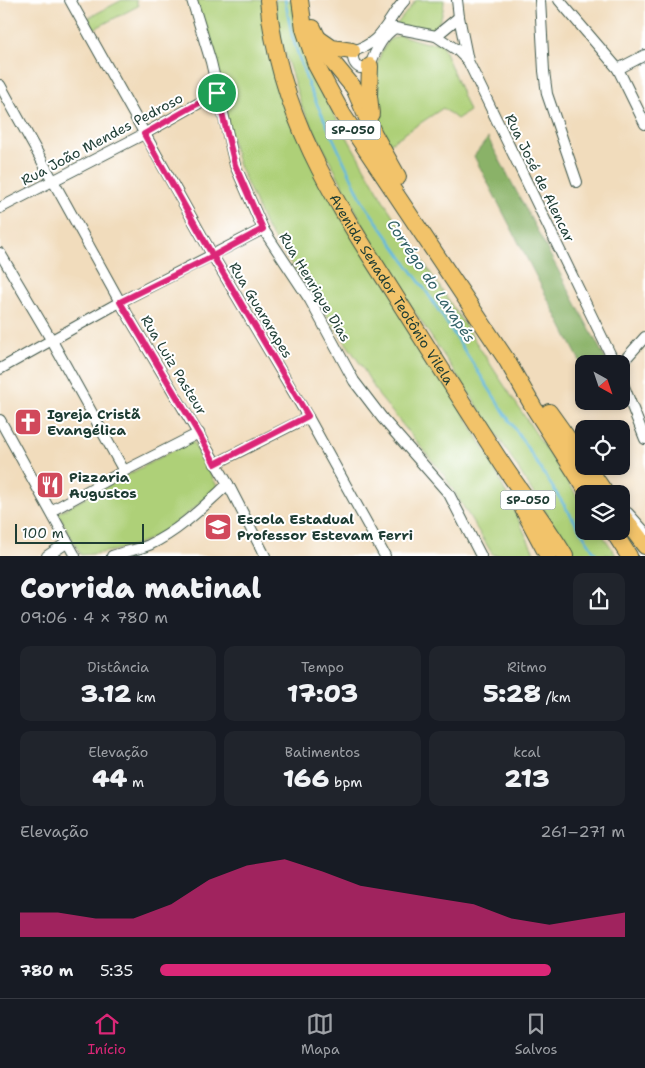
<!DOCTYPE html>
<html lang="pt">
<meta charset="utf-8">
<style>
:root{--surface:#171b24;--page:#20242c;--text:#f1f3f6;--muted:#9ea1a6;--line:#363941;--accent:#db2777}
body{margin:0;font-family:"Shantell Sans",sans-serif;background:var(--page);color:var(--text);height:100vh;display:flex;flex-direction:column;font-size:19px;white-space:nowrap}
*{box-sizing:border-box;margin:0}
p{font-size:16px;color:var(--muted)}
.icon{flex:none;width:28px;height:28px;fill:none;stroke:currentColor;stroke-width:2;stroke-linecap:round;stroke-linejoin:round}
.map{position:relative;height:556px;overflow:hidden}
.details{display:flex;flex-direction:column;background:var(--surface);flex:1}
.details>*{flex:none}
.needle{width:32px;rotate:140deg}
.buttons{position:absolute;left:575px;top:355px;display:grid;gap:10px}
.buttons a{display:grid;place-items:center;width:55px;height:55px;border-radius:10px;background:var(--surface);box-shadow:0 2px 8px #0003;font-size:25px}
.scale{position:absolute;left:15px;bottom:12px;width:129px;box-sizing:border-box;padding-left:5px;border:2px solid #1f3d34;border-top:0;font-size:14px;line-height:18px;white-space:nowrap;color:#1f3d34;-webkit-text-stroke:4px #fff;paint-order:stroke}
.pin{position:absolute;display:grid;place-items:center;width:42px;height:42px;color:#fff;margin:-21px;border:2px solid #fff;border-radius:50%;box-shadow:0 1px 5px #0007}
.round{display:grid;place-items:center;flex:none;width:52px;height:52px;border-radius:10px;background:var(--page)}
.overview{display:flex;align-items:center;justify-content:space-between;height:85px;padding:0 20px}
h1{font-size:28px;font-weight:800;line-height:38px}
.metrics{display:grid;grid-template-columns:repeat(3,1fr);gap:8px;height:85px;padding:5px 20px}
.metrics div{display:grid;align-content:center;border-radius:10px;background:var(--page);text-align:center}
.metrics b{font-size:25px;font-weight:800}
.metrics small{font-size:14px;font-weight:400}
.metrics p{font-size:14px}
.chart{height:140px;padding:10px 20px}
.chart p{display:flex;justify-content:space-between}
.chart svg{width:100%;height:90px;margin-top:5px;fill:var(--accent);opacity:.7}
ul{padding:0 20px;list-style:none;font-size:16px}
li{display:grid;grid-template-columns:80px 60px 1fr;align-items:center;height:38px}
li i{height:12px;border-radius:6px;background:var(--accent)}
.tabs{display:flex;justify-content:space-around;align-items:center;height:70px;border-top:1px solid var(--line);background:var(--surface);font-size:14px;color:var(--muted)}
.tabs a{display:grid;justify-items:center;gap:2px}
.tabs .active{color:var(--accent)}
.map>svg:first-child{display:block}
.green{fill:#aed078;stroke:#668656}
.forest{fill:#8ab268;stroke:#54784e}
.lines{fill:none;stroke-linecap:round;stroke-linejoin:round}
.stream{stroke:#62b9df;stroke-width:2.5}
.minor-casing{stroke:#3e5548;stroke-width:12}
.trunk-casing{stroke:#3e5548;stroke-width:18}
.minor{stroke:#fff;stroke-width:10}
.trunk{stroke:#f2c36a;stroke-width:16}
.route-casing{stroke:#fff;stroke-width:10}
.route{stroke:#db2777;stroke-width:6}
.labels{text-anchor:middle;stroke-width:4;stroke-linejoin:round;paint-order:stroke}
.shield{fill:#fff;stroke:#627771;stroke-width:1}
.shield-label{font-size:12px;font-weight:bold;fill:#1f3d34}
.street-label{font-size:14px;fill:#1f3d34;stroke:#fff}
.poi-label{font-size:14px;font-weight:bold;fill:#1f3d34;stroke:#fff;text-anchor:start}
.water-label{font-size:15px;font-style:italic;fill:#336267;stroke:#fff}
</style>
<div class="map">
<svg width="645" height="556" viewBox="0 0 645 556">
<rect width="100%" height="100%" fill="#fff"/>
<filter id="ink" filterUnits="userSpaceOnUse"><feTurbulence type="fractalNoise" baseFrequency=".02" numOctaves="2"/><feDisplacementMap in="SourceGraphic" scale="10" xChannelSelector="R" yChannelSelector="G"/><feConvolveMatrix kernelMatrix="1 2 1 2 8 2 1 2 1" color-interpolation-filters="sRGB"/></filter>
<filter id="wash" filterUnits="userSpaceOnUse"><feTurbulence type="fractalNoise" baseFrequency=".0096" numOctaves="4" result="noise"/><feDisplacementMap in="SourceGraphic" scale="20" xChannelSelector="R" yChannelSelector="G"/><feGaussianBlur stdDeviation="1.12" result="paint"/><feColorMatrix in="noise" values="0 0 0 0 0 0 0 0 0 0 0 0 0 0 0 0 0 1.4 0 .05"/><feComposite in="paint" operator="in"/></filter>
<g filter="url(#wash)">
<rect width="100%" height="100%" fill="#f1dcbc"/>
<g class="green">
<polygon points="122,0 136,0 138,6 94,29 88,18"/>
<polygon points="194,0 262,0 290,110 490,459 535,555 493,555 444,475 379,396 361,365 266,227 238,163"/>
<polygon points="275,0 295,0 324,97 386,205 584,507 584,531 600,531 616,555 572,555 499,438 390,275 366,230 302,107 277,28"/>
<path d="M416,0h28c0,12 -4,23 -12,32l-36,-7z"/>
<polygon points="400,35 426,43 441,42 469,111 457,119 443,108 386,146 382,138 375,100 376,68 381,53 389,40"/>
<path d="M192,440l25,46 -5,8c-15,11 -30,25 -46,36 -24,16 -56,23 -85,25l-23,-42z"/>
</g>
<polygon class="forest" points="488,138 608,364 584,364 584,369 474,156"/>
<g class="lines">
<polyline class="stream" points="285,0 292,36 309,87 363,202 428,294 597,556"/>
</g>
</g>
<g filter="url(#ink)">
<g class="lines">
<g class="minor-casing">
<g id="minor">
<polyline points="70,0 213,256 308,417 385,556"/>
<polyline points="192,0 211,62 235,165 263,229 310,300 354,381 383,419 449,494 481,556"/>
<path d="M405,0c-19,20 -22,44 -53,51 1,8 1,13 8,17l10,-2c5,-15 12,-30 25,-38l41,8 21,14 10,10"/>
<polyline points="457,0 459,17 468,61 615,364"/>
<polyline points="540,0 544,71 547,94 577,182"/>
<polyline points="559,0 618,69 645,124"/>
<polyline points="436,36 459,17"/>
<polyline points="618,69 645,55"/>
<polyline points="0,85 120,302 228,484 265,556"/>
<polyline points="0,208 144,134 217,93"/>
<polyline points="0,253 52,341 124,471"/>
<polyline points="621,364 645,337"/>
<polyline points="0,369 120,302 263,229"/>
<polyline points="621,379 645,439"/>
<polyline points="0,420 75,556"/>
<polyline points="215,464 308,417"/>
<polyline points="51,511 124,471 199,433"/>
<polyline points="628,513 645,532"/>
<polyline points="47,556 68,542"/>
<path d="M112,556c11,-4 25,-6 37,-11 30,-14 55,-39 79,-61"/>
</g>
</g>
<g class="trunk-casing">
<g id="trunk">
<path id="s1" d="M268,0c10,112 64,197 123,289 37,59 74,118 112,176 20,30 43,59 62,91"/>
<polyline points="300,0 304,29 316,65 343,115 506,359 534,408 589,494"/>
<polyline points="313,28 325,53 354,88 374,134 398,177"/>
<polyline points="319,39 332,48 352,51"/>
<polyline points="370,66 369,96 371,114"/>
<polyline points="549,412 584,461"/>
<polyline points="587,466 606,494"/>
<polyline points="523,509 548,556"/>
<polyline points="621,514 645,546"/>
<polyline points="613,531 629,556"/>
</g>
</g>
<use href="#minor" class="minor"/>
<use href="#trunk" class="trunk"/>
</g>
</g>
<g class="lines" filter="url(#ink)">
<g class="route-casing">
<polyline id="route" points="217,93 144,134 213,256 120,302 199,434 215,464 308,416 213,256 263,229 235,165 217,93"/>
</g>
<use href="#route" class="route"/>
</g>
<defs>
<g id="church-square" transform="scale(1.4375)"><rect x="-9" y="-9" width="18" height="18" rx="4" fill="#d1495b" stroke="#fff"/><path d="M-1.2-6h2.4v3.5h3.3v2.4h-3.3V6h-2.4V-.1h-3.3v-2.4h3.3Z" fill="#fff"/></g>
<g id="restaurant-square" transform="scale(1.4375)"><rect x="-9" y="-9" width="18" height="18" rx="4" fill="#d1495b" stroke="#fff"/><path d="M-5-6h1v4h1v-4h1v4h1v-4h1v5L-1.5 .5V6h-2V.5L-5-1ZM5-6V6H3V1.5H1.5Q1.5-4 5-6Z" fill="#fff"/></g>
<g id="school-square" transform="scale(1.4375)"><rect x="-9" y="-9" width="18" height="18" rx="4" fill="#d1495b" stroke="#fff"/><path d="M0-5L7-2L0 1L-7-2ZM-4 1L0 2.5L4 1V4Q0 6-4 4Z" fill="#fff"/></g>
</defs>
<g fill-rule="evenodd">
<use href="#church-square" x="28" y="422"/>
<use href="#restaurant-square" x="50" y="485"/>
<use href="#school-square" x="218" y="527"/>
</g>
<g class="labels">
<g class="shield">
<rect x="325.5" y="120.5" width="55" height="19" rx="4"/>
<rect x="500.5" y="490.5" width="55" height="19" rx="4"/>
</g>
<g class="shield-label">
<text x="353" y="134">SP-050</text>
<text x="528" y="504">SP-050</text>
</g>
<g class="street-label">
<text transform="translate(102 139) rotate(-28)" y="5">Rua João Mendes Pedroso</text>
<text transform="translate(540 178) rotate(64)" y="5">Rua José de Alencar</text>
<text transform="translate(315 287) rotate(59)" y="5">Rua Henrique Dias</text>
<text dy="5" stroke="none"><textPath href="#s1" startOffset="318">Avenida Senador Teotônio Vilela</textPath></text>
<text transform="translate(261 310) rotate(59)" y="5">Rua Guararapes</text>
<text transform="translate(174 365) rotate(59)" y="5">Rua Luiz Pasteur</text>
</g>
<g class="poi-label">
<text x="47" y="419">Igreja Cristã<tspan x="47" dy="16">Evangélica</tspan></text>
<text x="69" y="482">Pizzaria<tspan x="69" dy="16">Augustos</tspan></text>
<text x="237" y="524">Escola Estadual<tspan x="237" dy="16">Professor Estevam Ferri</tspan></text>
</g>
<g class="water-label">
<text transform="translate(431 281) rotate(56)" y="5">Corrégo do Lavapés</text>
</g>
</g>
</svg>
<div class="buttons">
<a><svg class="needle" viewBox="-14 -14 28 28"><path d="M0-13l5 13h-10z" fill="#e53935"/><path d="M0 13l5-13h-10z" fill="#9ea1a6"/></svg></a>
<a><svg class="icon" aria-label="locate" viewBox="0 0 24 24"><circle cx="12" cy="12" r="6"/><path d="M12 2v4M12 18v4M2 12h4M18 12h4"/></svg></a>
<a><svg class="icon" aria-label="layers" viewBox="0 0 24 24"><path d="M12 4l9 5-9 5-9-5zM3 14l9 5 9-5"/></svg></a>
</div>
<div class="scale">100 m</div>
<div class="pin" style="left:217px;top:93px;background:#1e9e55"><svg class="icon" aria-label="arrive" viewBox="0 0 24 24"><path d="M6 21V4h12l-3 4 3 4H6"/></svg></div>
</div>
<section class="details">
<div class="overview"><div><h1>Corrida matinal</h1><p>09:06 · 4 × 780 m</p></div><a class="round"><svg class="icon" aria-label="share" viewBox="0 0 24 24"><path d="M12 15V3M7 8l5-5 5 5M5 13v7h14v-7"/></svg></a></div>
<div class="metrics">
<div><p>Distância</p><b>3.12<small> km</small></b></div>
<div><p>Tempo</p><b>17:03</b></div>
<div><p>Ritmo</p><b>5:28<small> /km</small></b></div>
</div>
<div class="metrics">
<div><p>Elevação</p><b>44<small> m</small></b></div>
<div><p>Batimentos</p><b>166<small> bpm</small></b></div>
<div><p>kcal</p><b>213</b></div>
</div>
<div class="chart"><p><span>Elevação</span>261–271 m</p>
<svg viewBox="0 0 160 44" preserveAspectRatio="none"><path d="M0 44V32L10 32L20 35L30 35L40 28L50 16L60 9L70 6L80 12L90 19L100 22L110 25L120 28L130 35L140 38L150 35L160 32V44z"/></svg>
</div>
<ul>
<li><b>780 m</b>5:35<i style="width:84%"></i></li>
</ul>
</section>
<nav class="tabs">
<a class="active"><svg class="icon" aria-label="home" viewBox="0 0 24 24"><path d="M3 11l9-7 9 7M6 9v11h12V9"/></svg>Início</a>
<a><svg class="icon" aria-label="map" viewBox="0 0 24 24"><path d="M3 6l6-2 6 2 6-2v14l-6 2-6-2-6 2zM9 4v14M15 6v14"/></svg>Mapa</a>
<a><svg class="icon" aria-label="saved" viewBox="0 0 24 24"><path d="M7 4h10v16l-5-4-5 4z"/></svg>Salvos</a>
</nav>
